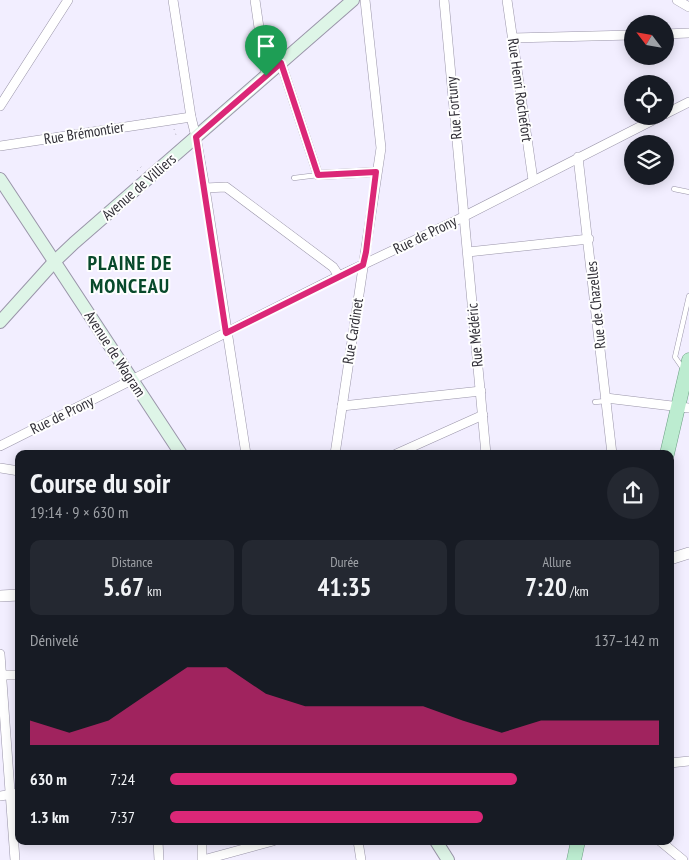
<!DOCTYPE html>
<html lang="fr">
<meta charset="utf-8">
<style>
:root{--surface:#171b24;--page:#242831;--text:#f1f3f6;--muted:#9ea1a6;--accent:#db2777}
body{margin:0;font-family:"PT Sans Narrow",sans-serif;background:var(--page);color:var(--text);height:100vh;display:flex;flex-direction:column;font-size:19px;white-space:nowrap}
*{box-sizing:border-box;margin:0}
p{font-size:16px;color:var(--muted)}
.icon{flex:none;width:28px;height:28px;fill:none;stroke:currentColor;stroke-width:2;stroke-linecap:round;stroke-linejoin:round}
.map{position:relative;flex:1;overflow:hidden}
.drawer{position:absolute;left:15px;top:450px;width:659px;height:395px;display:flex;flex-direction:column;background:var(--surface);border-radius:10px;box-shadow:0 2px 12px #0003}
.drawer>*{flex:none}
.needle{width:32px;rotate:301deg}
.controls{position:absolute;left:624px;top:15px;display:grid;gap:10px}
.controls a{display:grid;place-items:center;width:50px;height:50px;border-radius:50%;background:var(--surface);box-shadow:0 2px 12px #0003;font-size:25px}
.pin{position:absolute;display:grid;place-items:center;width:42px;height:42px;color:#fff;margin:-51px -21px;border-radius:50% 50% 50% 0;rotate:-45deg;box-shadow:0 0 5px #0007}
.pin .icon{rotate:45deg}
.round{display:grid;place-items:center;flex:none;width:52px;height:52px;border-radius:26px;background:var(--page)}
.summary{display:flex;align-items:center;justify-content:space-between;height:85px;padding:0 15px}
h1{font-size:28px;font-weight:800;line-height:38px}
.stats{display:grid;grid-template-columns:repeat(3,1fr);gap:8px;height:85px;padding:5px 15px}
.stats div{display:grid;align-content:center;border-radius:10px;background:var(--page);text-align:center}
.stats b{font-size:25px;font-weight:800}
.stats small{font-size:14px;font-weight:400}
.stats p{font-size:14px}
.chart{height:140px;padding:10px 15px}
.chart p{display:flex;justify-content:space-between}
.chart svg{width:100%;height:90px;margin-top:5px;fill:var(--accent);opacity:.7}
ul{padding:0 15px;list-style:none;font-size:16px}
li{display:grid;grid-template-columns:80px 60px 1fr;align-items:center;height:38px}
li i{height:12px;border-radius:6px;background:var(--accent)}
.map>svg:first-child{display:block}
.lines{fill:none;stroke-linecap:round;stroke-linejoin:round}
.service-casing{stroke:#9a95a9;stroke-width:5.5}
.minor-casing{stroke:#9a95a9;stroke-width:10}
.tertiary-casing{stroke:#9a95a9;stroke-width:12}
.secondary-casing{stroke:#9a95a9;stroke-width:14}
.primary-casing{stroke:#6ea185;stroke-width:15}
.path{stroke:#b0adbb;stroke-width:1;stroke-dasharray:1 4;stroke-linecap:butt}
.service{stroke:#fff;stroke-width:4.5}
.minor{stroke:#fff;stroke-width:9}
.tertiary{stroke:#fff;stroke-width:11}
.secondary{stroke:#def5e7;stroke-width:12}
.primary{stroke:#bcecd0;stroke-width:14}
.route-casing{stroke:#fff;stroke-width:10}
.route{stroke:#db2777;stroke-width:6}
.labels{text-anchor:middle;stroke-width:4;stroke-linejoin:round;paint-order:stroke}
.street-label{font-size:15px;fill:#2f2d35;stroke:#fefefe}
.district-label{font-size:20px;font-weight:bold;letter-spacing:1px;fill:#08492b;stroke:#fefefe}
</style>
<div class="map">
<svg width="689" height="860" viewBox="0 0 689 860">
<rect width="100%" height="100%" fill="#f2eeff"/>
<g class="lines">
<g class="service-casing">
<g id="service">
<polyline points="294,178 318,175"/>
<polyline points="674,189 689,192"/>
<polyline points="684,370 675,357 689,296"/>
<polyline points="595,402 606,401"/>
</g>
</g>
<g class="minor-casing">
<g id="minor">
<polyline points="173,0 191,117 196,137 205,188 246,454"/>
<polyline points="255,0 266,76"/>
<polyline points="444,0 486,454"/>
<polyline points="507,0 533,180"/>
<polyline points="677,0 689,7"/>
<polyline points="665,34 689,33"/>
<polyline points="512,38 632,35"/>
<polyline points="281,63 318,175 376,172"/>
<polyline points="0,106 68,0"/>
<polyline points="665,114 689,102"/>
<polyline points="0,146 191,117"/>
<polyline points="578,157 612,454"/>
<polyline points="205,188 226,187 333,267 339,276"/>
<polyline points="468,252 589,239"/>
<polyline points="606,398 689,408"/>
<polyline points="342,406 481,391"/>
<polyline points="0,446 339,276 455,221 661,116"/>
<polyline points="335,454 381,148 365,0"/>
<polyline points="396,454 483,415"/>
<polyline points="0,468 19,471"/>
<polyline points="0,654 15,860"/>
<polyline points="2,675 19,675"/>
<polyline points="670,763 689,761"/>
<polyline points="0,796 19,793"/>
<polyline points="158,841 159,860"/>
<polyline points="202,841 202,860"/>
<polyline points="358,841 361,860"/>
<polyline points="660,841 683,860"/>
<polyline points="203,860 273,841"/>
</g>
</g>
<g class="tertiary-casing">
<g id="tertiary">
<polyline points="670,559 689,553"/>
<polyline points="0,596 19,595"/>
</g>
</g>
<g class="secondary-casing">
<g id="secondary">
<polyline points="0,179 181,454"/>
<polyline points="0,322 54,262 74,243 353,0"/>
<polyline points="436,841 448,860"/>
</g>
</g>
<g class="primary-casing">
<g id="primary">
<polyline points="667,454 689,360"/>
<polyline points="574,860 578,841"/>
</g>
</g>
<g class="path">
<polyline points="174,129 176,135"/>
<polyline points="137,171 142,166"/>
</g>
<use href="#service" class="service"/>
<use href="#minor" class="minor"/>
<use href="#tertiary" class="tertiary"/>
<use href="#secondary" class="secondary"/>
<use href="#primary" class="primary"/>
</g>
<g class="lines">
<g class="route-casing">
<polygon id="route" points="281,63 318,175 376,172 366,252 363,265 226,333 196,137"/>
</g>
<use href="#route" class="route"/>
</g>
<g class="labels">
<g class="street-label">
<text transform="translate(520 90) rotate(82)" y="5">Rue Henri Rochefort</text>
<text transform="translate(454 108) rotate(-95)" y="5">Rue Fortuny</text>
<text transform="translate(84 133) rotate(-9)" y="5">Rue Brémontier</text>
<text transform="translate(139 187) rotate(-41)" y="5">Avenue de Villiers</text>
<text transform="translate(425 235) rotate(-26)" y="5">Rue de Prony</text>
<text transform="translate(596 305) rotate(-96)" y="5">Rue de Chazelles</text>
<text transform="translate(353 331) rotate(-81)" y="5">Rue Cardinet</text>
<text transform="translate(475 335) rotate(-95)" y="5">Rue Médéric</text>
<text transform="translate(115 354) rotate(57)" y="5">Avenue de Wagram</text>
<text transform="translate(62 415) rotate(-26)" y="5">Rue de Prony</text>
</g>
<g class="district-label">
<text x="130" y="270">PLAINE DE<tspan x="130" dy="23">MONCEAU</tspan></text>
</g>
</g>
</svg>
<div class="controls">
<a><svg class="needle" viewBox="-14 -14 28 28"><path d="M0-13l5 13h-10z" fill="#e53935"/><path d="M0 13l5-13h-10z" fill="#9ea1a6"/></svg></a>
<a><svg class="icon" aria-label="locate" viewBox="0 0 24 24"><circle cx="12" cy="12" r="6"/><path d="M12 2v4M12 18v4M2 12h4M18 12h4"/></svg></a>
<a><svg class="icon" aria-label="layers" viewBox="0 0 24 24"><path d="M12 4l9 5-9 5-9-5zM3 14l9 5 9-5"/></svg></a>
</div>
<div class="pin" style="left:266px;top:76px;background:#1e9e55"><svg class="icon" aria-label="arrive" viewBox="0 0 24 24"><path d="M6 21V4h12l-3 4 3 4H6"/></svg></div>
<section class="drawer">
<div class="summary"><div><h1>Course du soir</h1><p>19:14 · 9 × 630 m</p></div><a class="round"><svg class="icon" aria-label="share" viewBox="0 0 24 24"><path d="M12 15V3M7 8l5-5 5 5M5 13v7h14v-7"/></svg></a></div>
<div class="stats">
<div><p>Distance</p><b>5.67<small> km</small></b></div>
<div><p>Durée</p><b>41:35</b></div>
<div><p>Allure</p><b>7:20<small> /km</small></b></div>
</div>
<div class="chart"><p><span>Dénivelé</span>137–142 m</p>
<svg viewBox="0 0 160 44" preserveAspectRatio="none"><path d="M0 44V32L10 38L20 32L30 19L40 6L50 6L60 19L70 25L80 25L90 25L100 25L110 32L120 38L130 32L140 32L150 32L160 32V44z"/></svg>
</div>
<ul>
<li><b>630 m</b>7:24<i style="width:71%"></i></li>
<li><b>1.3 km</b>7:37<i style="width:64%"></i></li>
</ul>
</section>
</div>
